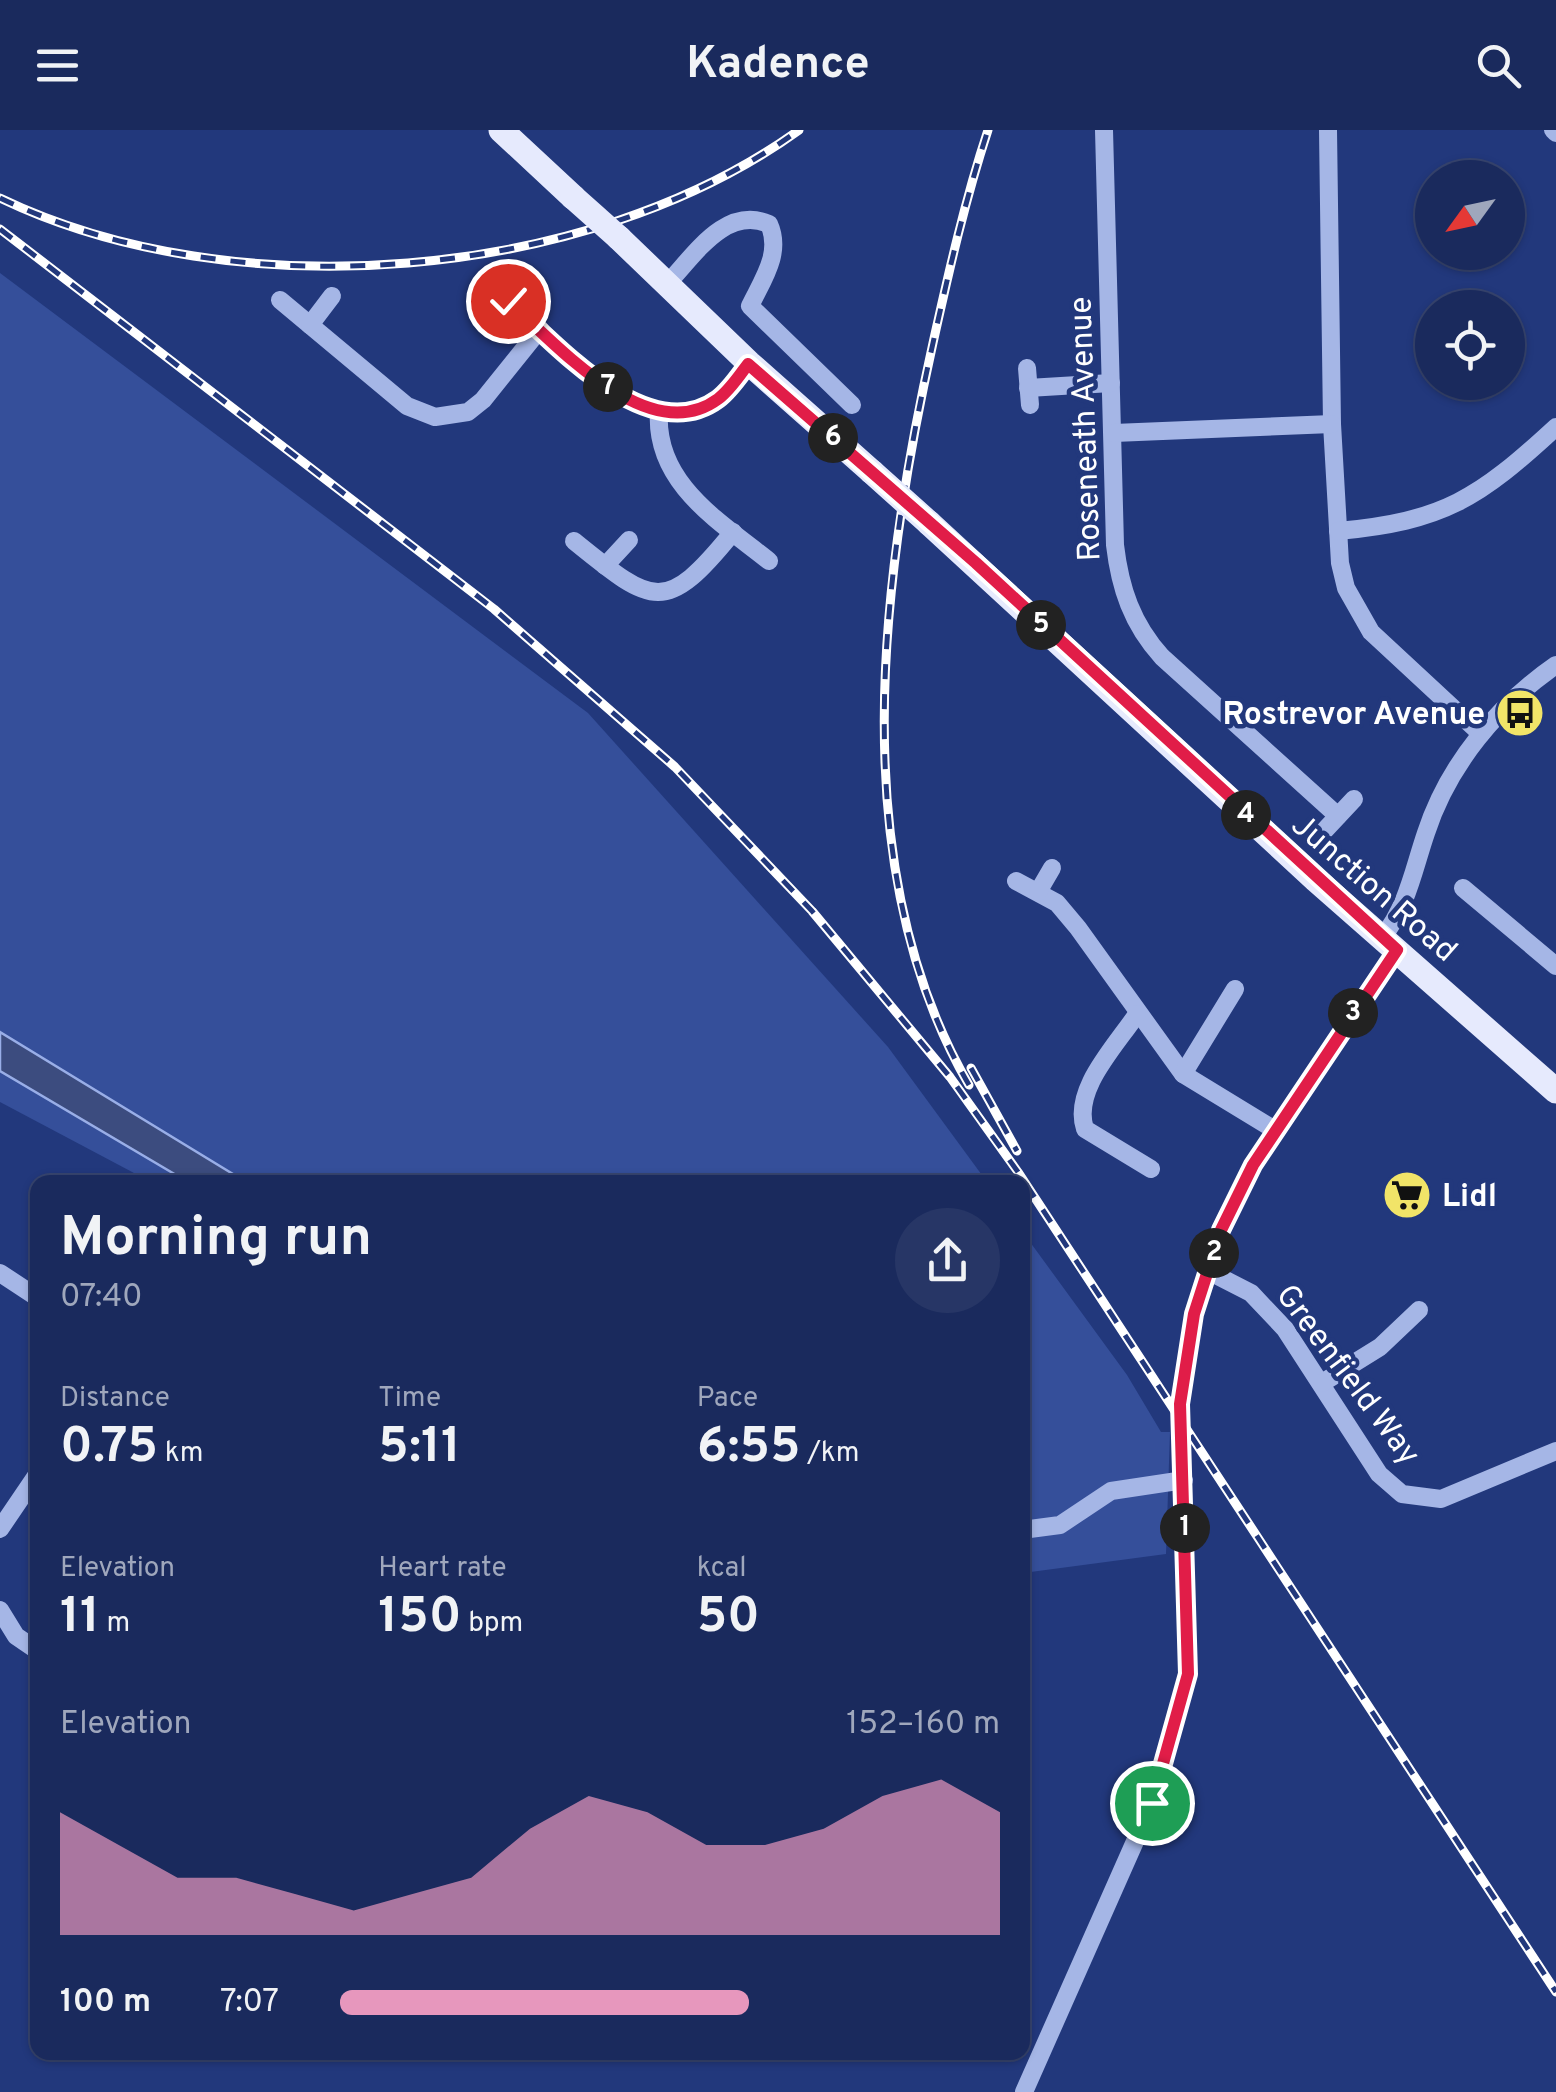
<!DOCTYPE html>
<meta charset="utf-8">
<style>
:root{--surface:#1a2a5d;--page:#273666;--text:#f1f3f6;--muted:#9fa7bc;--line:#384672;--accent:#e797bd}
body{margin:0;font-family:Overpass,sans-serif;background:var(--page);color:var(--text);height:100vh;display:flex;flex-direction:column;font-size:38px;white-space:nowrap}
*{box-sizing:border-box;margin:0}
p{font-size:32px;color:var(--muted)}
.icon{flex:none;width:55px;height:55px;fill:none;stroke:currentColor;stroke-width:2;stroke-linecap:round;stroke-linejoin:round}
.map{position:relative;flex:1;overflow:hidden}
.sheet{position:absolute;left:30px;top:1045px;width:1000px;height:885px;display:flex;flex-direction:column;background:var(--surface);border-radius:20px;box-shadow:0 2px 8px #0004,0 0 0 2px var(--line)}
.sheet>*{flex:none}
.needle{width:65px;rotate:237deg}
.tools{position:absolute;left:1415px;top:30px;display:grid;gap:20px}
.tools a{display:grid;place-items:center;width:110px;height:110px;border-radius:50%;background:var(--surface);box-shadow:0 2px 8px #0004,0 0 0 2px var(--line);font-size:50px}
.pin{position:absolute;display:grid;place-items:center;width:85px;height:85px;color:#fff;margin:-42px;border:5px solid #fff;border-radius:50%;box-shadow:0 2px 10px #0007}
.km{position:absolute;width:50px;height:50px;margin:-25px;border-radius:50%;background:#222;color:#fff;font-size:28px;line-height:50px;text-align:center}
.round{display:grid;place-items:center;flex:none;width:105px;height:105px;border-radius:52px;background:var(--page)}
.overview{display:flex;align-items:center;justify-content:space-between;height:170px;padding:0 30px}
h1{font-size:55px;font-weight:700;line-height:75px}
.stats{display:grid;grid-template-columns:repeat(3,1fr);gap:15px;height:170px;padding:10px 30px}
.stats div{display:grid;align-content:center}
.stats b{font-size:50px;font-weight:700}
.stats small{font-size:28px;font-weight:400}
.stats p{font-size:28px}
.chart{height:280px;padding:20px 30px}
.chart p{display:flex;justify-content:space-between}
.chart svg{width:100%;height:180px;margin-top:10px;fill:var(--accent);opacity:.7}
ul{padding:0 30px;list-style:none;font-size:32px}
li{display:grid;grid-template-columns:160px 120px 1fr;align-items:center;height:75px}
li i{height:25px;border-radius:12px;background:var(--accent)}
header{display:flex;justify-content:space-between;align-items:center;height:130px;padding:0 30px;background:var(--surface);font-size:45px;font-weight:700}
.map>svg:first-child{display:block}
.green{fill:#354f9a}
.water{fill:#3c4c7f;stroke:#99aee7;stroke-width:2.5}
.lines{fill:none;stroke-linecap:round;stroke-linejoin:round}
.minor{stroke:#a5b6e6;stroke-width:18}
.major{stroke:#e6eafd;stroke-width:25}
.rail-casing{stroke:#fff;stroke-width:9}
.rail{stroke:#22387c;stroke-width:5;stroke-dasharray:15;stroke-linecap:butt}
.major-bridge{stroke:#e6eafd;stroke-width:25}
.route-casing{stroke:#fff;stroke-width:20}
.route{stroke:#e11d48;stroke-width:12}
.labels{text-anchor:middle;stroke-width:9;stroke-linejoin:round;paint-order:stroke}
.street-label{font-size:32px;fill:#fff;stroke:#22387c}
.poi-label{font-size:32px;font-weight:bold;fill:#fff;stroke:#22387c;text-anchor:end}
</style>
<header><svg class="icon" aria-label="menu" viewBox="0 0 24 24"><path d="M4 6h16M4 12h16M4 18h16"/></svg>Kadence<svg class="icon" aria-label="search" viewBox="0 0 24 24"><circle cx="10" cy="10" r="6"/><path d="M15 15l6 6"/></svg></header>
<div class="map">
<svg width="1556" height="1962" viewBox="0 0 1556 1962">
<rect width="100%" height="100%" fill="#22387c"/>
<g class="green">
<polygon points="0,143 588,583 888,917 987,1052 151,1052 0,972"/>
<polygon points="1022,1101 1127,1245 1161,1302 1170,1302 1166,1424 1023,1443"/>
</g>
<polygon class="water" points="0,902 246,1052 188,1052 0,941"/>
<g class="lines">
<g class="minor">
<path d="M1104,0l11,415c5,43 17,79 47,112l176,159"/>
<polyline points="1328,0 1332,294 1340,433 1346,458 1371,502 1481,604"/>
<polyline points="1553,0 1556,3"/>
<path d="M666,155c28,-29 59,-80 103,-61 13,29 -6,55 -19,82l102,99"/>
<polyline points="280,170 407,276 435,287 468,282 483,270 540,199"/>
<path d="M509,171c47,43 140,149 209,98 12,-9 21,-23 31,-36"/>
<polyline points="310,195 332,166"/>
<polyline points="1027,238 1030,275"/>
<polyline points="1028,258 1111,253"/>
<path d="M659,281c-5,72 60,110 110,150"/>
<polyline points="1114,303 1332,294"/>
<path d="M1338,401c106,-10 140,-32 218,-104"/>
<path d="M574,411c79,64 91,75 159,-9"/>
<polyline points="605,436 629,410"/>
<polyline points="1325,700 1354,669"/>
<polyline points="1016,751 1057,773 1078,798 1183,944 1275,1000"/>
<polyline points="1463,758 1556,836"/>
<polyline points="1038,762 1052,738"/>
<path d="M1382,808c26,-33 31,-67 44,-105 22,-68 72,-128 130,-168"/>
<path d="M1137,884c-22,33 -65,76 -52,115l66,40"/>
<polyline points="1183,944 1235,859"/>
<polyline points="1208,1141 1251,1163 1285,1199 1379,1344 1402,1364 1441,1369 1556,1321"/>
<polyline points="0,1143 38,1168"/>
<polyline points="1322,1253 1380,1217 1419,1180"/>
<polyline points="0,1399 38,1343"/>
<polyline points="1022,1400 1060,1395 1111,1361 1184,1350"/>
<polyline points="0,1480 16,1506 38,1521"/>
<polyline points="1024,1962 1152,1673 1188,1544 1180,1275 1194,1185 1221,1099 1253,1035 1397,820"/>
</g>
<g class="major">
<polyline points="501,0 573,67"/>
<polyline points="619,108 749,233 872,342"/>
<polyline points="929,393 1315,749 1556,961"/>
</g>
<g class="rail-casing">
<g id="rail">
<path d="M0,68c233,112 589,84 799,-68"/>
<polyline points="0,99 494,479 675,637 812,781 950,947 1018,1042 1556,1862"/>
<polyline points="971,938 1017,1021"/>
<path d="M969,955c-126,-217 -88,-509 -36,-742 16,-72 32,-143 55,-213"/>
</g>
</g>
<use href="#rail" class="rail"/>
<g class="major-bridge">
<polyline points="573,67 619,108"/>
<polyline points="872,342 929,393"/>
</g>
</g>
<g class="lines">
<g class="route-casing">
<path id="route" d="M508,171c48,43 141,149 210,98 12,-9 21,-23 30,-35l228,199 421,387 -144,215 -32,65 -27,84 -14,90 8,270 -36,129"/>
</g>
<use href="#route" class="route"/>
</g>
<defs>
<g id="bus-disc" transform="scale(2.5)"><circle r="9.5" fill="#f1e468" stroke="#22387c"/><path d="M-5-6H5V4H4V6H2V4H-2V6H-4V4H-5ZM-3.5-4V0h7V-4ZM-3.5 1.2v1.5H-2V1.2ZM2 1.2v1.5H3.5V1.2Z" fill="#111"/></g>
<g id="supermarket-disc" transform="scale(2.5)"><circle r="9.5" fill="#f1e468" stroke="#22387c"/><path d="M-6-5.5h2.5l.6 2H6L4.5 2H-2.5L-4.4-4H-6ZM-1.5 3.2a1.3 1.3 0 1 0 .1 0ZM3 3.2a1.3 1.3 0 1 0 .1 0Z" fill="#111"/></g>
</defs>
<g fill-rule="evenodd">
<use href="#bus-disc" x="1520" y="583"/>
<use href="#supermarket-disc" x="1407" y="1065"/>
</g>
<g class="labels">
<g class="street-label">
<text transform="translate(1084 299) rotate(-92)" y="11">Roseneath Avenue</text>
<text transform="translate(1375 757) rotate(41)" y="11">Junction Road</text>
<text transform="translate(1349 1244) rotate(53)" y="11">Greenfield Way</text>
</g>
<g class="poi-label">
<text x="1485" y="594">Rostrevor Avenue</text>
<text x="1442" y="1076" text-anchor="start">Lidl</text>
</g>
</g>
</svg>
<div class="tools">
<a><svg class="needle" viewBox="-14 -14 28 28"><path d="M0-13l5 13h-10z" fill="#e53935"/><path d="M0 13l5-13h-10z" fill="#9fa7bc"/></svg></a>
<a><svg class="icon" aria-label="locate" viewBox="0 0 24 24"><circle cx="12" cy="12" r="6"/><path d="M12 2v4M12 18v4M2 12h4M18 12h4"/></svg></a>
</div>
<div class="pin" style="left:1152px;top:1673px;background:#1e9e55"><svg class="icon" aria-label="arrive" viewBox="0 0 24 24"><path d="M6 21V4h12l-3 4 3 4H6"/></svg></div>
<div class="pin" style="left:508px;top:171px;background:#d93025"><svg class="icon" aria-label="check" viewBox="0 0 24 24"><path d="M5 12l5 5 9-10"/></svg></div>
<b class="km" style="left:1185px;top:1398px">1</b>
<b class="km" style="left:1214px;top:1123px">2</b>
<b class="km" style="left:1353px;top:883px">3</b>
<b class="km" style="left:1246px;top:685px">4</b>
<b class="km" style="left:1041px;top:495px">5</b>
<b class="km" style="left:833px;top:308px">6</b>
<b class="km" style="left:608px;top:257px">7</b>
<section class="sheet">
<div class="overview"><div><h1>Morning run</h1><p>07:40</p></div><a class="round"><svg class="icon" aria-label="share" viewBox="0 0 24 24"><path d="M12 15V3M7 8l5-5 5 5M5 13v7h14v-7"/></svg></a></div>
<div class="stats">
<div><p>Distance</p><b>0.75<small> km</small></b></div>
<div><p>Time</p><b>5:11</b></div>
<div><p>Pace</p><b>6:55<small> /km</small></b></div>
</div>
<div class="stats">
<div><p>Elevation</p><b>11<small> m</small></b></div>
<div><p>Heart rate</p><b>150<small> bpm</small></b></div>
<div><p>kcal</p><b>50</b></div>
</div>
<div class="chart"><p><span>Elevation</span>152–160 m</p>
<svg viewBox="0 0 160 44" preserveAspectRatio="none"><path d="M0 44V14L10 22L20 30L30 30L40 34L50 38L60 34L70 30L80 18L90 10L100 14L110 22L120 22L130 18L140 10L150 6L160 14V44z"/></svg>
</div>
<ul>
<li><b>100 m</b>7:07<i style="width:62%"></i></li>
</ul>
</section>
</div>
